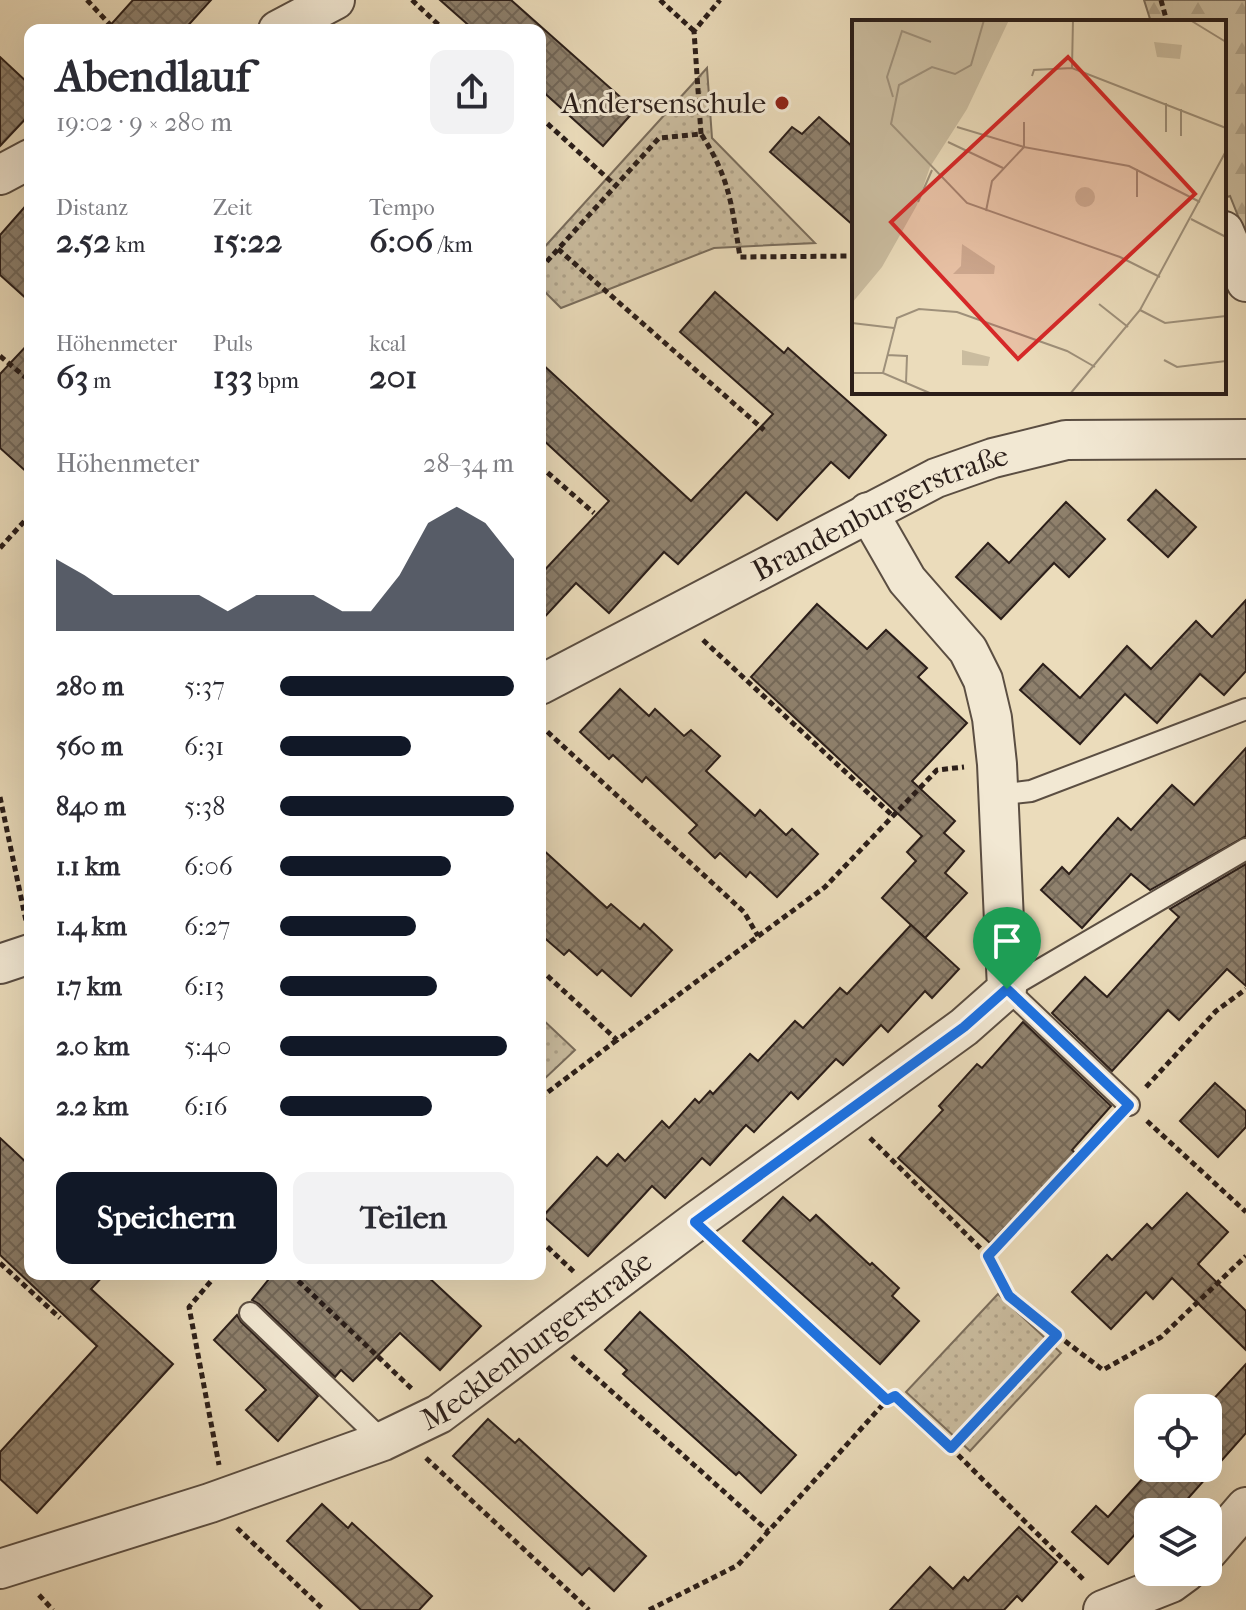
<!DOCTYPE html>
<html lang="de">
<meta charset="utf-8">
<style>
:root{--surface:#fff;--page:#f2f2f3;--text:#2b2b33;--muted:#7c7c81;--accent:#111827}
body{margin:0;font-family:"IM FELL French Canon",serif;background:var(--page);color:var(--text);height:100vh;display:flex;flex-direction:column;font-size:30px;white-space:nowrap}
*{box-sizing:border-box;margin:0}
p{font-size:26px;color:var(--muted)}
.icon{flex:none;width:44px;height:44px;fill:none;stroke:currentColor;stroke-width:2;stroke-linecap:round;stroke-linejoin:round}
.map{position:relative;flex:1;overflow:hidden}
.drawer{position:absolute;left:24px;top:24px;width:522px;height:1256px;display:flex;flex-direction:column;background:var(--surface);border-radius:16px;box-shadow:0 8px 32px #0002}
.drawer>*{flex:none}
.buttons{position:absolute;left:1134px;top:1394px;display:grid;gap:16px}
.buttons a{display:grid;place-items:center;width:88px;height:88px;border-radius:16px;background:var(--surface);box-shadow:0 8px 32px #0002;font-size:40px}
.pin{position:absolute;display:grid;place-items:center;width:68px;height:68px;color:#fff;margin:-82px -34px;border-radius:50% 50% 50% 0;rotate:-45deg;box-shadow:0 0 8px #0007}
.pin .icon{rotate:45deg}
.round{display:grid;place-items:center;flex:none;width:84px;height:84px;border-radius:16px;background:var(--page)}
.overview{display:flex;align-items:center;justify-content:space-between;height:136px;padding:0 32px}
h1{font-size:44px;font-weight:700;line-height:60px}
.metrics{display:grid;grid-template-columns:repeat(3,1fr);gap:12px;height:136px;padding:8px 32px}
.metrics div{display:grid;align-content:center}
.metrics b{font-size:34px;font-weight:700}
.metrics small{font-size:22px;font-weight:400}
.metrics p{font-size:22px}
.chart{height:224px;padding:16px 32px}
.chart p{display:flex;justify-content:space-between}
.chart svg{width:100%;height:144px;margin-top:8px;fill:var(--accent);opacity:.7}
.primary-button{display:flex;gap:16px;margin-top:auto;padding:16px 32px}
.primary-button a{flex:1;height:92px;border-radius:16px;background:var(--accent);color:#fff;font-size:32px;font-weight:700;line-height:92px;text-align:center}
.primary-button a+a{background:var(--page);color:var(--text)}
ul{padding:0 32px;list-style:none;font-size:26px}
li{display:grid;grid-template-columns:128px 96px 1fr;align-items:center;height:60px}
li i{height:20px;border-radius:10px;background:var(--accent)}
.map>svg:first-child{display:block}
.forest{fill:url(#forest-firs);stroke:#7a6d5c;stroke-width:2}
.park{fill:url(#park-dots);stroke:#7a6d5c;stroke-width:2}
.building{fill:url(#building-cross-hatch);stroke:#2b1e19;stroke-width:2}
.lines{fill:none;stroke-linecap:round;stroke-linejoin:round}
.service-casing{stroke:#5b4e42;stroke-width:24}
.minor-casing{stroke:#5b4e42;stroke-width:42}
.path{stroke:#2b1e19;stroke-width:5;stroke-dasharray:6 4;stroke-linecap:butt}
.service{stroke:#f2e8d3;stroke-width:20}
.minor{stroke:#f2e8d3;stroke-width:38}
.route-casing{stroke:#fff;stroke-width:16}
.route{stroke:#1a73e8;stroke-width:10}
.poi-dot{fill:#8f2418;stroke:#f2e8d3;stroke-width:3}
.labels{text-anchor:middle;stroke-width:6;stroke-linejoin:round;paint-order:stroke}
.poi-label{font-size:30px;fill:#2b1e19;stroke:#f2e8d3;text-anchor:end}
.street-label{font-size:30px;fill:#2b1e19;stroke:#f2e8d3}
.inset-road{fill:none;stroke:#9e907a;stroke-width:2}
.view{fill:#d62828;fill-opacity:0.15;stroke:#d62828;stroke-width:4}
.inset-edge{fill:none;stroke:#2b1e19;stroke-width:4}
</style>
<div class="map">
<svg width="1246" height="1610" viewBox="0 0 1246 1610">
<defs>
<pattern id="forest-firs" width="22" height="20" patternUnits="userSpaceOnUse" patternTransform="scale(2)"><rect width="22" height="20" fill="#cabc9f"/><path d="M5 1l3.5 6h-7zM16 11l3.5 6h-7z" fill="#aea188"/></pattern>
<pattern id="park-dots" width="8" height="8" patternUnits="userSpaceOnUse" patternTransform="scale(2)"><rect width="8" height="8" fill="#cabc9f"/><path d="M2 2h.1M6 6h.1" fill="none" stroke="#aea188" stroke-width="1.8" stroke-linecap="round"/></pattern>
<pattern id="building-cross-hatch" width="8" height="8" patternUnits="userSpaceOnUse" patternTransform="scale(2)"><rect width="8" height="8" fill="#8f816d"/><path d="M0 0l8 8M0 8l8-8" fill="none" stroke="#756959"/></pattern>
</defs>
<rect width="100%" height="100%" fill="#ebdcbb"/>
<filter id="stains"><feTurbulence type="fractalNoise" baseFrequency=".0025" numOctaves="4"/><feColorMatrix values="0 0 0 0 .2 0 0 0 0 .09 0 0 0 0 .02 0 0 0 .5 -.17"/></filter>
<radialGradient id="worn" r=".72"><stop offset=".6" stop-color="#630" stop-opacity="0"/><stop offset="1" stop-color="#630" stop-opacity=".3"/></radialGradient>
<polygon class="forest" points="1144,0 1246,0 1246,236 1230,196 1224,198 1224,22 1151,22"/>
<g class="park">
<polygon points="707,68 712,138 815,243 714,248 561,308 540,287 540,252"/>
<polygon points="540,1017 575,1050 540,1083"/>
<polygon points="998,1294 1061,1353 970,1451 906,1392"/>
</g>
<g class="building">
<polygon points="133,0 211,0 184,30 106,30"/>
<polygon points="440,0 511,0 635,110 603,146 540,89 540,30 474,30"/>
<polygon points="0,57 30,85 30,114 0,146"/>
<polygon points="819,117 854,148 854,226 770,152 792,127 802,134"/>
<polygon points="30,201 30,302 0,275 0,235"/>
<polygon points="715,292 784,353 788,348 886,435 849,478 831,462 777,520 746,492 678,564 664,552 609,613 576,583 540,622 540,575 609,501 540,437 540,362 691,501 773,414 680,332"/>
<polygon points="30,342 30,475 0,448 0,374"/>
<polygon points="1156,490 1196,527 1168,557 1128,520"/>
<polygon points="1066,502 1105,539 1069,577 1054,563 1001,619 956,577 988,543 1009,563"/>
<polygon points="1246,600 1246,671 1224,695 1200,674 1157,723 1125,694 1080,744 1020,690 1043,664 1080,698 1127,646 1151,669 1196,621 1212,637"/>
<polygon points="817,604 867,649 886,630 927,668 918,677 967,723 912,781 955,821 944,833 964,851 945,873 967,893 925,938 882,898 916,861 907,852 922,836 751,677"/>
<polygon points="620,689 649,716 655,709 684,736 691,730 720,756 706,771 755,816 760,810 786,835 792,829 818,854 777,897 750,872 746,877 720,853 715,858 689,833 697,825 646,777 642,782 613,755 609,759 580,732"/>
<polygon points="1246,748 1246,836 1150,890 1131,874 1082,928 1041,890 1062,867 1069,874 1118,818 1131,830 1172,785 1194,805"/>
<polygon points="540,847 607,908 611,904 640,929 644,924 672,950 631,996 602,970 597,975 569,950 564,955 540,934"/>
<polygon points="1246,864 1246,986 1227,969 1179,1020 1168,1010 1112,1071 1052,1013 1085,977 1107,997 1179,917 1170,909"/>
<polygon points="911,925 959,969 932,998 925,991 888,1032 881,1025 843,1065 836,1059 798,1099 791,1092 754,1132 746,1125 710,1165 702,1158 665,1198 652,1186 588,1256 543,1216 597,1157 607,1166 618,1154 625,1161 662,1121 669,1128 695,1099 699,1103 710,1091 713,1094 750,1054 758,1061 795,1021 803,1028 840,988 847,994"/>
<polygon points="1023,1022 1111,1106 1072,1150 1076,1154 990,1243 898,1158 943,1110 939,1106 977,1064 982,1068"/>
<polygon points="1215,1083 1246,1111 1246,1127 1218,1157 1180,1121"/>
<polygon points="0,1138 30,1166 30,1274 105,1274 91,1289 173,1364 37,1513 0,1479 0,1452 97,1346 0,1255"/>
<polygon points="1187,1193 1228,1232 1198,1264 1246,1311 1246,1350 1172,1278 1153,1299 1146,1292 1111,1329 1072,1292 1107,1255 1112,1260 1147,1224 1152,1229"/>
<polygon points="783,1197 810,1221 816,1215 870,1265 872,1263 899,1288 892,1296 919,1321 880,1364 743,1241"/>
<polygon points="273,1274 425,1274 481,1326 440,1370 400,1333 353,1381 341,1370 335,1377 259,1304 252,1300"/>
<polygon points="640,1312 796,1455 761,1493 739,1472 736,1475 623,1374 627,1370 605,1350"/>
<polygon points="237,1315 241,1322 318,1396 278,1441 246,1410 266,1390 214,1340"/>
<polygon points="1246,1364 1246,1433 1176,1512 1148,1512 1148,1520 1108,1564 1072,1532 1096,1506 1108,1517 1152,1468 1208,1468 1208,1405"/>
<polygon points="488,1419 515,1443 519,1439 646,1556 614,1591 589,1568 582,1575 453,1456"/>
<polygon points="322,1504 348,1528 352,1523 432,1596 419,1610 361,1610 287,1541"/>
<polygon points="1019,1527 1057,1562 1022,1601 1017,1596 1004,1610 890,1610 930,1567 953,1589 964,1577 968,1581"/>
</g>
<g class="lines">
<g class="service-casing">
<g id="service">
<polyline points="997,795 1031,791 1246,709"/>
<polyline points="1129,1105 1007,989 1246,849"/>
<polyline points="250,1313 383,1441"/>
</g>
</g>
<g class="minor-casing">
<g id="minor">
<polyline points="278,30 335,0"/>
<polyline points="0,175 30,159"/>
<polyline points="1224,231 1246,282"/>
<path id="s1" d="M540,685l396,-207 57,-20 73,-18 180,-1"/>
<polyline points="0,964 30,954"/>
<polyline points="1208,1551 1246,1507"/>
<path id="s2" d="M0,1569l210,-66 173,-62 56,-27 256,-192 269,-195 43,-38 -10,-225 -5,-46 -9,-38 -15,-30 -61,-70 -39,-68"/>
<polyline points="1103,1610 1171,1583 1186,1572"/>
</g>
</g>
<g class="path">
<polyline points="87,0 115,30"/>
<polyline points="412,0 444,30"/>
<polyline points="660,0 694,31"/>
<polyline points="1161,0 1167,22"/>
<polyline points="540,117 615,185"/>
<polyline points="701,134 694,31 720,0"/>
<polyline points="558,249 764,430"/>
<path d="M540,269l119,-131 42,-4c29,44 31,73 39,123l114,-1"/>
<polyline points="0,356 30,381"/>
<polyline points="540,466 594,513"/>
<polyline points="0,548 30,515"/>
<polyline points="703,640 893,816"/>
<polyline points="540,725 744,912 758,936"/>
<polyline points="0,797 26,921"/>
<polyline points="540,969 617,1040 825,887 937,770 964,767"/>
<polyline points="1146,1087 1216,1011 1246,989"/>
<polyline points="540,1098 617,1040"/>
<polyline points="1147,1121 1246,1212"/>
<polyline points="870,1138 988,1256"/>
<polyline points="540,1240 574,1272"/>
<polyline points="721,1246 887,1400"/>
<polyline points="0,1263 60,1318"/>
<polyline points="217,1274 189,1307 219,1465"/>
<polyline points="291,1274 412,1389"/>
<polyline points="1057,1335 1103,1370 1161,1337 1246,1256"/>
<polyline points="572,1356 768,1531"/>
<polyline points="951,1448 1085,1581"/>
<polyline points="426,1458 589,1610"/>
<polyline points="237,1528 324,1610"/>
<polyline points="39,1595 53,1610"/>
<polyline points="649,1610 738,1565 887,1400 895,1396 951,1448 1057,1335 1009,1296 988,1256 1112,1123"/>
</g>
<use href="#service" class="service"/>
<use href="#minor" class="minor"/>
</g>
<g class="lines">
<g class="route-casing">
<polygon id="route" points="1007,989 1129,1105 988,1256 1009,1296 1057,1335 951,1448 895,1396 887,1400 695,1222 964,1027"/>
</g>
<use href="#route" class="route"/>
</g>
<circle class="poi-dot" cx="782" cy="103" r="8"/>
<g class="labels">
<g class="poi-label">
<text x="766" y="113">Andersenschule</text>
</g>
<g class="street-label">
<text dy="10" stroke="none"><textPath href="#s1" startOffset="382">Brandenburgerstraße</textPath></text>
<text dy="10" stroke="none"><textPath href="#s2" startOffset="588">Mecklenburgerstraße</textPath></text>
</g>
</g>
<g transform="translate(852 20)">
<rect width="374" height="374" fill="#ebdcbb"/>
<path d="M0,0h157l-42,89 -37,58 -13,38 -35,62 -30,36z" fill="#cabc9f"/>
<path d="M302,22l28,3 -2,14 -23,-2zM223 177a10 10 0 1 1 20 0a10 10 0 1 1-20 0ZM110,224l33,22 -1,8h-41l8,-8zM110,330l28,7 -2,9 -26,-1z" fill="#cabc9f"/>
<path class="inset-road" d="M132,0l-13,45 -16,9 -23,-7 -33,18 -8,39 76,79 153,54 40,20M338,0l36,22M220,48l1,-48M180,56l2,-6 38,-2 154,60M41,77l-6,-20 15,-46 29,11M314,83v29M105,107l67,20v-25M329,116v-27M96,122l55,26M285,177v-28M66,182l14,-32M134,191l6,-30 32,-34 105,19 71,36M339,199l35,18M247,284l29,23M288,290l25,13 61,-7M0,303l42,5M35,335l20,1 -1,27M312,340l13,7 49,-6M0,353h31l49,21M31,353l14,-55 22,-9 38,3 110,39 28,16M218,374l70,-84 86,-159"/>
<path class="view" d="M216,37l127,137 -177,165 -127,-137z"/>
<rect width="374" height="374" class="inset-edge"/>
</g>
<rect width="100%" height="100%" filter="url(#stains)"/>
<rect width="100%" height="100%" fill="url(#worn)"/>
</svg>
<div class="buttons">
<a><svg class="icon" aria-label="locate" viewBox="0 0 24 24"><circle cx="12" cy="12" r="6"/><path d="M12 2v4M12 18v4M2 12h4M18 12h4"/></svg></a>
<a><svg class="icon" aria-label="layers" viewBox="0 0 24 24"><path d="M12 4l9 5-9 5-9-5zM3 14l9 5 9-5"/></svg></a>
</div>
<div class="pin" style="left:1007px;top:989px;background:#1e9e55"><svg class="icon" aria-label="arrive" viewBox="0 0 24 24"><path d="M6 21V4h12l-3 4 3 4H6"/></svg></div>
<section class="drawer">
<div class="overview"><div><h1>Abendlauf</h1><p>19:02 · 9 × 280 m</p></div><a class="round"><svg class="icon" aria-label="share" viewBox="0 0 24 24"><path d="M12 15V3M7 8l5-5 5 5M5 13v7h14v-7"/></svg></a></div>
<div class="metrics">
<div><p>Distanz</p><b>2.52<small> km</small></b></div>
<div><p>Zeit</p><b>15:22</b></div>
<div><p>Tempo</p><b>6:06<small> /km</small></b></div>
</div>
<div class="metrics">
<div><p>Höhenmeter</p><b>63<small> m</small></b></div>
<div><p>Puls</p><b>133<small> bpm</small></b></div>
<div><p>kcal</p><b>201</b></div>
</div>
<div class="chart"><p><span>Höhenmeter</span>28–34 m</p>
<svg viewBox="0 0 160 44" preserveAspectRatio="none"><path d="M0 44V22L10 27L20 33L30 33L40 33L50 33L60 38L70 33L80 33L90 33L100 38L110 38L120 27L130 11L140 6L150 11L160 22V44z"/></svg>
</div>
<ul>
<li><b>280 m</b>5:37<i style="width:100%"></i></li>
<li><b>560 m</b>6:31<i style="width:56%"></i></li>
<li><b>840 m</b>5:38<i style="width:100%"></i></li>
<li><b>1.1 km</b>6:06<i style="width:73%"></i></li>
<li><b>1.4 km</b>6:27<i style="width:58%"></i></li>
<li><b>1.7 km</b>6:13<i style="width:67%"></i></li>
<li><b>2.0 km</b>5:40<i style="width:97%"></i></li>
<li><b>2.2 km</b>6:16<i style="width:65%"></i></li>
</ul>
<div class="primary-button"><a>Speichern</a><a>Teilen</a></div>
</section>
</div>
